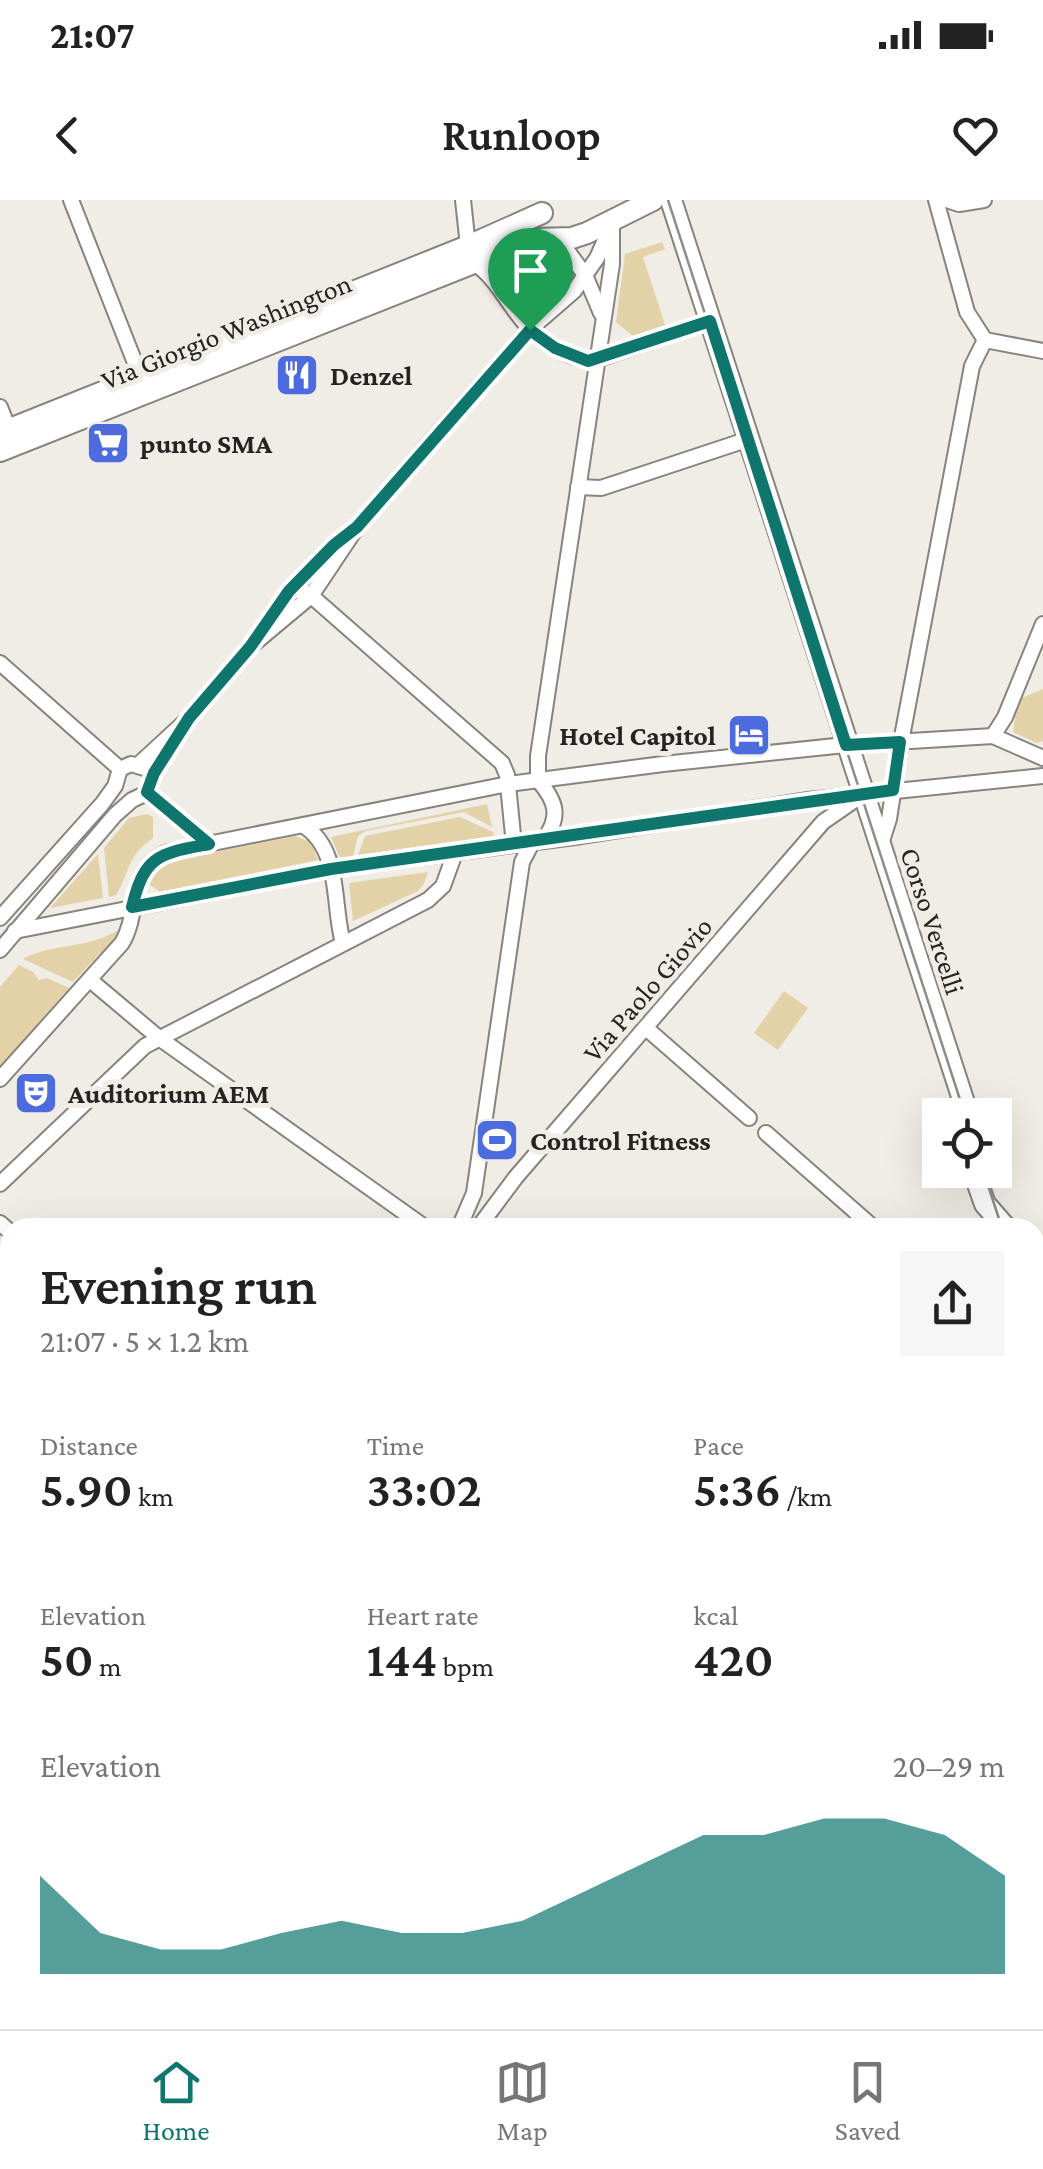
<!DOCTYPE html>
<meta charset="utf-8">
<style>
:root{--surface:#fff;--page:#f6f6f6;--text:#222;--muted:#767676;--line:#e0e0e0;--accent:#0f766e}
body{margin:0;font-family:"Crimson Pro",serif;background:var(--page);color:var(--text);height:100vh;display:flex;flex-direction:column;font-size:38px;white-space:nowrap}
*{box-sizing:border-box;margin:0}
p{font-size:32px;color:var(--muted)}
.icon{flex:none;width:55px;height:55px;fill:none;stroke:currentColor;stroke-width:2;stroke-linecap:round;stroke-linejoin:round}
.map{position:relative;flex:1;overflow:hidden}
.side{position:absolute;left:0px;top:1018px;width:1045px;height:812px;display:flex;flex-direction:column;background:var(--surface);border-radius:30px 30px 0 0;box-shadow:0 10px 40px #0002}
.side>*{flex:none}
.controls{position:absolute;left:922px;top:898px;display:grid;gap:20px}
.controls a{display:grid;place-items:center;width:90px;height:90px;border-radius:0px;background:var(--surface);box-shadow:0 10px 40px #0002;font-size:50px}
.pin{position:absolute;display:grid;place-items:center;width:85px;height:85px;color:#fff;margin:-102px -42px;border-radius:50% 50% 50% 0;rotate:-45deg;box-shadow:0 0 10px #0007}
.pin .icon{rotate:45deg}
.round{display:grid;place-items:center;flex:none;width:105px;height:105px;border-radius:0px;background:var(--page)}
.head{display:flex;align-items:center;justify-content:space-between;height:170px;padding:0 40px}
h1{font-size:55px;font-weight:600;line-height:75px}
.stats{display:grid;grid-template-columns:repeat(3,1fr);gap:15px;height:170px;padding:10px 40px}
.stats div{display:grid;align-content:center}
.stats b{font-size:50px;font-weight:600}
.stats small{font-size:28px;font-weight:400}
.stats p{font-size:28px}
.chart{height:280px;padding:20px 40px}
.chart p{display:flex;justify-content:space-between}
.chart svg{width:100%;height:180px;margin-top:10px;fill:var(--accent);opacity:.7}
.status{display:flex;justify-content:space-between;align-items:center;height:70px;padding:0 50px;background:var(--surface);direction:ltr}
.status svg{height:28px;fill:currentColor}
header{display:flex;justify-content:space-between;align-items:center;height:130px;padding:0 40px;background:var(--surface);font-size:45px;font-weight:600}
.tabs{display:flex;justify-content:space-around;align-items:center;height:140px;border-top:2px solid var(--line);background:var(--surface);font-size:28px;color:var(--muted)}
.tabs a{display:grid;justify-items:center;gap:5px}
.tabs .current{color:var(--accent)}
.map>svg:first-child{display:block}
.green{fill:#e3d1a8}
.lines{fill:none;stroke-linecap:round;stroke-linejoin:round}
.street-casing{stroke:#87847e;stroke-width:18}
.secondary-casing{stroke:#87847e;stroke-width:24}
.street{stroke:#fff;stroke-width:14}
.secondary{stroke:#fff;stroke-width:20}
.tram{stroke:#908e89;stroke-width:2.5}
.route-casing{stroke:#fff;stroke-width:20}
.route{stroke:#0f766e;stroke-width:12}
.labels{text-anchor:middle;stroke-width:10;stroke-linejoin:round;paint-order:stroke}
.street-label{font-size:28px;fill:#252422;stroke:#f0ede6}
.poi-label{font-size:28px;font-weight:bold;fill:#252422;stroke:#f0ede6;text-anchor:start}
</style>
<div class="status"><b>21:07</b><svg viewBox="0 0 49 12"><path d="M0 12V9h3v3zM5 12V6h3v6zM10 12V3h3v9zM15 12V0h3v12zM26 1h20v11H26zM47 4h2v5h-2z"/></svg></div>
<header><svg class="icon" aria-label="back" viewBox="0 0 24 24"><path d="M15 5l-7 7 7 7"/></svg>Runloop<svg class="icon" aria-label="heart" viewBox="0 0 24 24"><path d="M12 20l-8-8c-3-5 5-10 8-4 3-6 11-1 8 4z"/></svg></header>
<div class="map">
<svg width="1043" height="1829" viewBox="0 0 1043 1829">
<rect width="100%" height="100%" fill="#f0ede6"/>
<g class="green">
<polygon points="662,42 665,49 643,57 665,125 633,136 616,122 625,54"/>
<polygon points="541,56 550,70 521,105 501,82 503,68"/>
<polygon points="1043,489 1043,541 1037,543 1013,532 1015,518 1011,516 1019,499"/>
<polygon points="487,604 492,627 464,612 366,631 358,636 353,656 340,658 331,637"/>
<path d="M147,614l6,3v21c-27,19 -22,32 -37,57l-7,2 -5,-49 25,-30z"/>
<polygon points="460,617 493,632 494,636 358,655 365,636"/>
<polygon points="295,636 311,642 318,660 160,692 149,684 150,675 166,662"/>
<polygon points="98,654 103,698 50,708"/>
<polygon points="428,672 424,684 418,691 353,721 349,683"/>
<path d="M121,728l-2,9 -14,16 -6,1 -26,28 -50,-23c31,-17 67,-9 98,-31z"/>
<polygon points="19,765 33,772 39,780 47,778 69,788 0,866 0,787"/>
<polygon points="784,791 808,808 778,850 754,833"/>
</g>
<g class="lines">
<g class="street-casing">
<g id="street">
<polyline points="71,0 141,178"/>
<polyline points="463,0 468,46"/>
<polyline points="936,0 967,112 985,140"/>
<polyline points="947,0 959,4 984,0"/>
<polyline points="558,38 585,75 601,113"/>
<path d="M473,62c34,23 39,63 84,87 13,7 25,12 39,11l114,-39"/>
<path d="M541,113c13,-20 29,-37 26,-61"/>
<polyline points="985,140 1043,151"/>
<polyline points="0,207 9,230"/>
<polyline points="578,287 601,288 749,239"/>
<polyline points="289,391 303,391 316,400 502,563 507,575 514,645"/>
<polyline points="250,447 311,396 357,327 430,242 529,130 574,91 597,58 609,31"/>
<polyline points="0,463 120,569"/>
<polyline points="993,536 1005,517 1043,424"/>
<polyline points="139,564 189,518 250,447 289,391 349,333"/>
<polyline points="538,580 538,556 612,64 612,21"/>
<path d="M538,580c19,22 23,37 5,61"/>
<polyline points="147,593 209,644"/>
<path d="M303,625c39,25 29,79 40,118"/>
<polyline points="880,647 889,619 901,542 972,166 985,140"/>
<polyline points="0,718 102,604 115,586 120,569 131,564 144,568"/>
<polyline points="15,731 331,669 575,637 808,600 1043,576"/>
<polyline points="0,750 115,615 132,600 147,593 153,573 181,532"/>
<polyline points="90,780 159,838 426,1028"/>
<polyline points="646,828 749,918"/>
<path d="M0,879l122,-136c19,-32 4,-74 46,-91l340,-68 155,-20 182,-19 148,-9 50,22"/>
<polyline points="766,933 874,1028"/>
<polyline points="0,984 145,846 428,700 443,686 455,653"/>
<polyline points="0,1023 10,1032"/>
<polyline points="459,1028 474,993 522,662 532,643"/>
<polyline points="478,1028 516,977 823,622 859,597"/>
<polyline points="0,1260 10,1267"/>
<polyline points="1035,1411 1043,1409"/>
<polyline points="0,1448 10,1456"/>
<polyline points="0,1591 10,1580"/>
<polyline points="0,1711 10,1700"/>
<polyline points="0,1741 10,1732"/>
<polyline points="596,1820 611,1829"/>
<polyline points="894,1820 895,1829"/>
</g>
</g>
<g class="secondary-casing">
<g id="secondary">
<polyline points="671,0 968,915"/>
<polyline points="0,233 468,46 542,13"/>
<polyline points="0,251 534,39 572,38 587,33 653,0"/>
<polyline points="973,970 985,1004 1006,1028"/>
<polyline points="1035,1083 1043,1107 1038,1133"/>
<polyline points="1035,1554 1043,1552"/>
<polyline points="1035,1593 1043,1592"/>
<polyline points="84,1829 86,1820"/>
<polyline points="131,1829 133,1820"/>
</g>
</g>
<use href="#street" class="street"/>
<use href="#secondary" class="secondary"/>
<g class="tram">
<polyline points="668,0 965,915"/>
<polyline points="983,970 1002,1028"/>
<polyline points="1035,1108 1043,1133"/>
<polyline points="1035,1408 1043,1407"/>
<polyline points="0,1692 10,1664"/>
</g>
</g>
<g class="lines">
<g class="route-casing">
<path id="route" d="M710,121l136,424 54,-3 -7,48 -562,79 -199,38c13,-53 27,-53 77,-63l-62,-52 7,-19 35,-55 61,-71 39,-56 45,-46 23,-18 173,-197 25,18 33,13z"/>
</g>
<use href="#route" class="route"/>
</g>
<defs>
<g id="restaurant-square" transform="scale(2.25)"><rect x="-9" y="-9" width="18" height="18" rx="4" fill="#4c6bdf" stroke="#f0ede6"/><path d="M-5-6h1v4h1v-4h1v4h1v-4h1v5L-1.5 .5V6h-2V.5L-5-1ZM5-6V6H3V1.5H1.5Q1.5-4 5-6Z" fill="#fff"/></g>
<g id="supermarket-square" transform="scale(2.25)"><rect x="-9" y="-9" width="18" height="18" rx="4" fill="#4c6bdf" stroke="#f0ede6"/><path d="M-6-5.5h2.5l.6 2H6L4.5 2H-2.5L-4.4-4H-6ZM-1.5 3.2a1.3 1.3 0 1 0 .1 0ZM3 3.2a1.3 1.3 0 1 0 .1 0Z" fill="#fff"/></g>
<g id="hotel-square" transform="scale(2.25)"><rect x="-9" y="-9" width="18" height="18" rx="4" fill="#4c6bdf" stroke="#f0ede6"/><path d="M-6-4.5h1.5V1H6V5H4.5V3h-9V5H-6ZM-4 0a1.8 1.8 0 1 1 3.6 0ZM.5 0V-2.5h3Q6-2.5 6 0Z" fill="#fff"/></g>
<g id="theatre-square" transform="scale(2.25)"><rect x="-9" y="-9" width="18" height="18" rx="4" fill="#4c6bdf" stroke="#f0ede6"/><path d="M-5-5.5Q0-4 5-5.5V0Q5 5 0 6Q-5 5-5 0ZM-3.3-2.5H-1v1.5H-3.3ZM1-2.5H3.3v1.5H1ZM-2.8 1Q0 5.5 2.8 1Z" fill="#fff"/></g>
<g id="stadium-square" transform="scale(2.25)"><rect x="-9" y="-9" width="18" height="18" rx="4" fill="#4c6bdf" stroke="#f0ede6"/><path d="M0-5a6.5 5 0 1 0 0 10a6.5 5 0 1 0 0-10ZM-3.5-1.8h7v3.6h-7Z" fill="#fff"/></g>
</defs>
<g fill-rule="evenodd">
<use href="#restaurant-square" x="297" y="175"/>
<use href="#supermarket-square" x="108" y="243"/>
<use href="#hotel-square" x="749" y="535"/>
<use href="#theatre-square" x="36" y="893"/>
<use href="#stadium-square" x="497" y="940"/>
</g>
<g class="labels">
<g class="street-label">
<text transform="translate(226 131) rotate(-22)" y="10">Via Giorgio Washington</text>
<text transform="translate(933 721) rotate(72)" y="10">Corso Vercelli</text>
<text transform="translate(647 789) rotate(-49)" y="10">Via Paolo Giovio</text>
</g>
<g class="poi-label">
<text x="330" y="185">Denzel</text>
<text x="140" y="253">punto SMA</text>
<text x="716" y="545" text-anchor="end">Hotel Capitol</text>
<text x="68" y="903">Auditorium AEM</text>
<text x="530" y="950">Control Fitness</text>
</g>
</g>
</svg>
<div class="controls">
<a><svg class="icon" aria-label="locate" viewBox="0 0 24 24"><circle cx="12" cy="12" r="6"/><path d="M12 2v4M12 18v4M2 12h4M18 12h4"/></svg></a>
</div>
<div class="pin" style="left:530px;top:130px;background:#1e9e55"><svg class="icon" aria-label="arrive" viewBox="0 0 24 24"><path d="M6 21V4h12l-3 4 3 4H6"/></svg></div>
<section class="side">
<div class="head"><div><h1>Evening run</h1><p>21:07 · 5 × 1.2 km</p></div><a class="round"><svg class="icon" aria-label="share" viewBox="0 0 24 24"><path d="M12 15V3M7 8l5-5 5 5M5 13v7h14v-7"/></svg></a></div>
<div class="stats">
<div><p>Distance</p><b>5.90<small> km</small></b></div>
<div><p>Time</p><b>33:02</b></div>
<div><p>Pace</p><b>5:36<small> /km</small></b></div>
</div>
<div class="stats">
<div><p>Elevation</p><b>50<small> m</small></b></div>
<div><p>Heart rate</p><b>144<small> bpm</small></b></div>
<div><p>kcal</p><b>420</b></div>
</div>
<div class="chart"><p><span>Elevation</span>20–29 m</p>
<svg viewBox="0 0 160 44" preserveAspectRatio="none"><path d="M0 44V20L10 34L20 38L30 38L40 34L50 31L60 34L70 34L80 31L90 24L100 17L110 10L120 10L130 6L140 6L150 10L160 20V44z"/></svg>
</div>
</section>
</div>
<nav class="tabs">
<a class="current"><svg class="icon" aria-label="home" viewBox="0 0 24 24"><path d="M3 11l9-7 9 7M6 9v11h12V9"/></svg>Home</a>
<a><svg class="icon" aria-label="map" viewBox="0 0 24 24"><path d="M3 6l6-2 6 2 6-2v14l-6 2-6-2-6 2zM9 4v14M15 6v14"/></svg>Map</a>
<a><svg class="icon" aria-label="saved" viewBox="0 0 24 24"><path d="M7 4h10v16l-5-4-5 4z"/></svg>Saved</a>
</nav>
